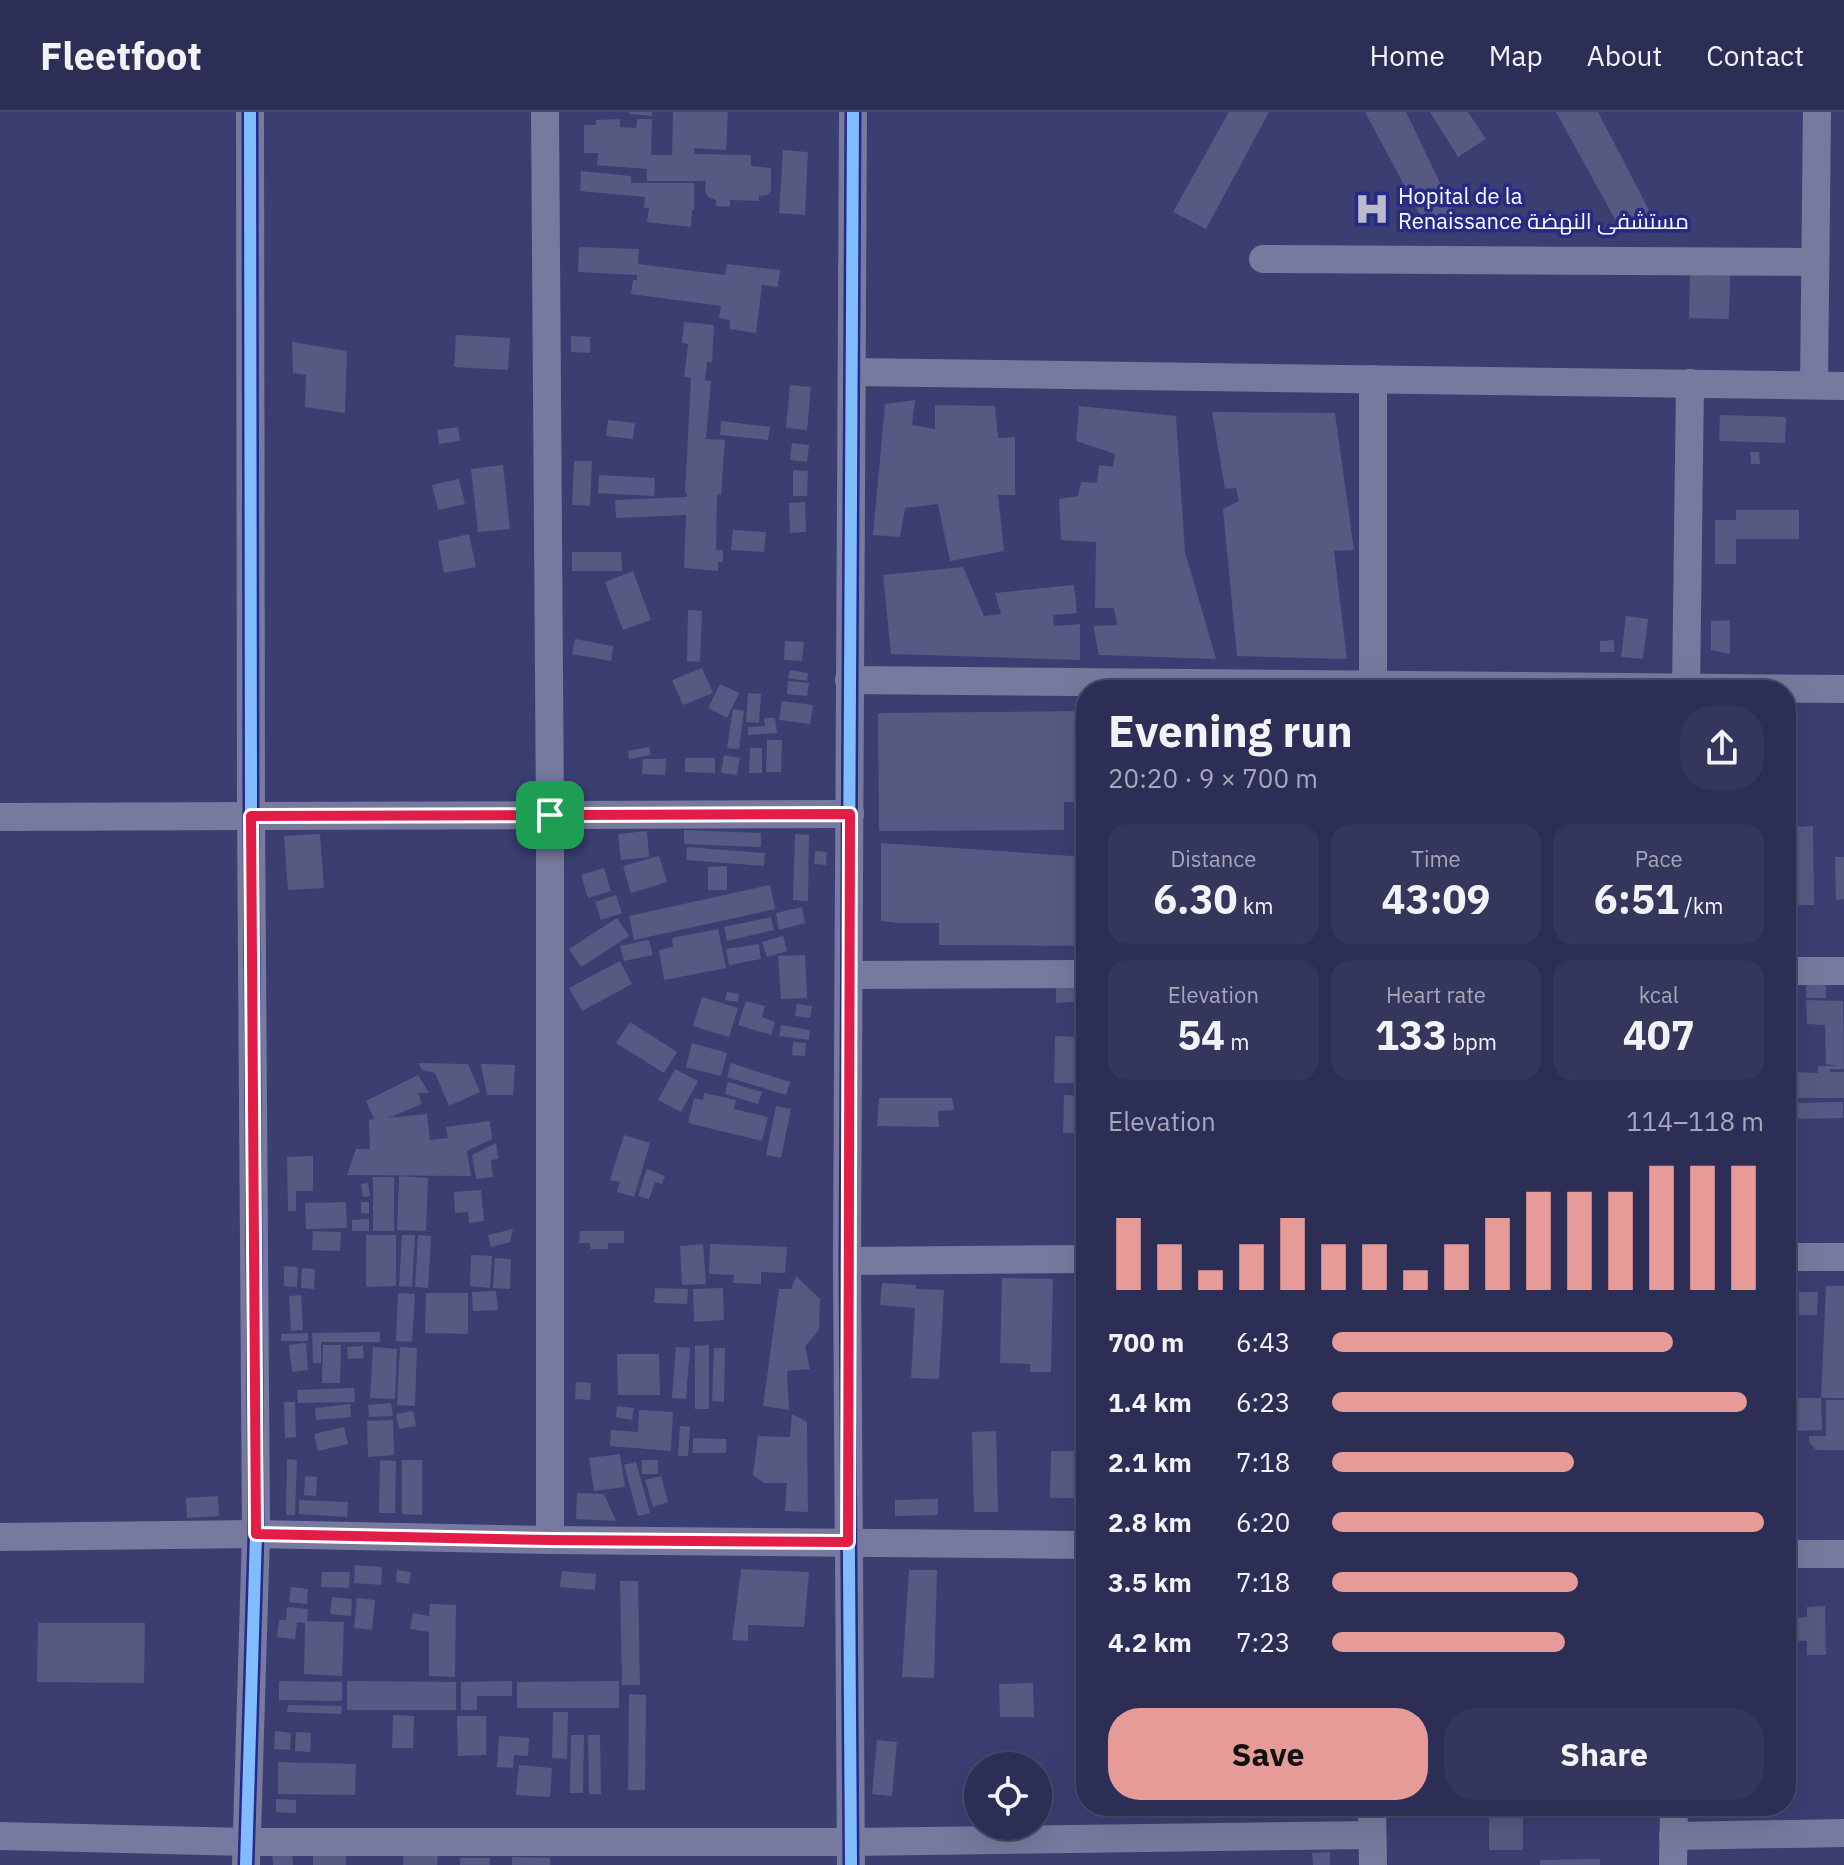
<!DOCTYPE html>
<meta charset="utf-8">
<style>
:root{--surface:#2c2e55;--page:#34365b;--text:#f1f3f6;--muted:#a6a8b9;--line:#484a6c;--accent:#e69b98}
body{margin:0;font-family:"IBM Plex Sans",Cairo,sans-serif;background:var(--page);color:var(--text);height:100vh;display:flex;flex-direction:column;font-size:30px;white-space:nowrap}
*{box-sizing:border-box;margin:0}
p{font-size:26px;color:var(--muted)}
.icon{flex:none;width:44px;height:44px;fill:none;stroke:currentColor;stroke-width:2;stroke-linecap:round;stroke-linejoin:round}
.map{position:relative;flex:1;overflow:hidden}
.sheet{position:absolute;left:1076px;top:568px;width:720px;height:1136px;display:flex;flex-direction:column;background:var(--surface);border-radius:32px;box-shadow:0 8px 32px #0002,0 0 0 2px var(--line)}
.sheet>*{flex:none}
.controls{position:absolute;left:964px;top:1640px;display:grid;gap:16px}
.controls a{display:grid;place-items:center;width:88px;height:88px;border-radius:50%;background:var(--surface);box-shadow:0 8px 32px #0002,0 0 0 2px var(--line);font-size:40px}
.pin{position:absolute;display:grid;place-items:center;width:68px;height:68px;color:#fff;margin:-34px;border-radius:16px;box-shadow:0 4px 12px #0006}
.round{display:grid;place-items:center;flex:none;width:84px;height:84px;border-radius:32px;background:var(--page)}
.summary{display:flex;align-items:center;justify-content:space-between;height:136px;padding:0 32px}
h1{font-size:44px;font-weight:800;line-height:60px}
.figures{display:grid;grid-template-columns:repeat(3,1fr);gap:12px;height:136px;padding:8px 32px}
.figures div{display:grid;align-content:center;border-radius:20px;background:var(--page);text-align:center}
.figures b{font-size:40px;font-weight:800}
.figures small{font-size:22px;font-weight:400}
.figures p{font-size:22px}
.chart{height:224px;padding:16px 32px}
.chart p{display:flex;justify-content:space-between}
.chart svg{width:100%;height:144px;margin-top:8px;stroke:var(--accent);stroke-width:6}
.primary-button{display:flex;gap:16px;margin-top:auto;padding:16px 32px}
.primary-button a{flex:1;height:92px;border-radius:32px;background:var(--accent);color:#111;font-size:32px;font-weight:800;line-height:92px;text-align:center}
.primary-button a+a{background:var(--page);color:var(--text)}
ul{padding:0 32px;list-style:none;font-size:26px}
li{display:grid;grid-template-columns:128px 96px 1fr;align-items:center;height:60px}
li i{height:20px;border-radius:10px;background:var(--accent)}
header{display:flex;align-items:center;gap:48px;box-sizing:border-box;height:112px;padding:0 40px;background:var(--surface);border-bottom:2px solid var(--line)}
header strong{font-size:38px}
nav{display:flex;gap:44px;margin-inline-start:auto;font-size:28px}
.map>svg:first-child{display:block}
.building{fill:#565982}
.lines{fill:none;stroke-linecap:round;stroke-linejoin:round}
.minor{stroke:#777a9e;stroke-width:28}
.cycleway-casing{stroke:#252a87;stroke-width:17}
.cycleway{stroke:#80bcff;stroke-width:12}
.route-casing{stroke:#fff;stroke-width:16}
.route{stroke:#e11d48;stroke-width:10}
.labels{text-anchor:middle;stroke-width:7;stroke-linejoin:round;paint-order:stroke}
.poi-label{font-size:22px;fill:#fff;stroke:#252a87;text-anchor:start}
</style>
<header>
<strong>Fleetfoot</strong>
<nav><a>Home</a><a>Map</a><a>About</a><a>Contact</a></nav>
</header>
<div class="map">
<svg width="1844" height="1753" viewBox="0 0 1844 1753">
<rect width="100%" height="100%" fill="#3b3e71"/>
<g class="building">
<polygon points="629,0 652,0 652,4 629,2"/>
<polygon points="673,0 728,0 726,38 694,36 694,42 751,43 751,54 771,56 771,79 767,83 759,84 759,89 730,88 730,95 716,94 716,88 708,85 705,79 706,69 647,69 647,57 597,53 598,41 584,41 584,13 596,13 596,8 620,7 620,15 636,16 637,7 652,7 651,43 672,43"/>
<polygon points="1229,0 1269,0 1206,117 1173,100"/>
<polygon points="1365,0 1406,0 1455,102 1425,112"/>
<polygon points="1430,0 1468,0 1486,27 1458,45"/>
<polygon points="1556,0 1598,0 1651,102 1621,118"/>
<polygon points="783,38 808,40 805,103 779,101"/>
<polygon points="581,59 631,64 631,71 694,71 694,98 692,98 691,115 647,110 649,96 644,96 645,85 580,79"/>
<polygon points="579,135 639,137 638,152 725,163 727,152 780,158 778,175 762,173 756,221 730,217 730,208 719,206 721,194 631,182 633,168 637,168 637,163 578,160"/>
<polygon points="1690,161 1730,162 1729,207 1689,206"/>
<polygon points="684,210 714,213 712,250 707,250 705,268 711,269 706,327 725,328 721,383 717,382 716,438 723,438 723,450 718,450 718,459 684,456 686,403 616,406 615,388 687,385 687,381 685,381 691,266 684,265 688,232 682,231"/>
<polygon points="456,223 510,226 508,258 454,255"/>
<polygon points="571,224 590,225 590,241 571,240"/>
<polygon points="292,230 347,239 345,301 305,295 306,263 293,261"/>
<polygon points="790,273 811,275 807,318 786,316"/>
<polygon points="915,288 912,313 935,317 935,293 995,294 998,326 1015,325 1015,383 998,383 1004,439 950,449 938,392 905,396 900,425 873,423 885,292"/>
<polygon points="1079,294 1176,304 1185,440 1216,547 1099,543 1093,514 1117,513 1114,496 1095,496 1096,430 1061,428 1059,387 1078,384 1081,370 1097,371 1099,353 1113,355 1115,342 1076,329"/>
<polygon points="1212,300 1335,301 1354,438 1334,439 1347,547 1237,544 1223,397 1239,389 1236,376 1225,377"/>
<polygon points="1720,303 1786,305 1785,331 1719,329"/>
<polygon points="608,308 635,311 633,327 606,324"/>
<polygon points="721,309 770,315 768,328 720,323"/>
<polygon points="458,315 460,329 439,332 437,318"/>
<polygon points="792,331 809,333 807,350 790,348"/>
<polygon points="1750,340 1759,340 1760,352 1751,352"/>
<polygon points="574,349 592,349 590,394 572,393"/>
<polygon points="503,353 510,417 478,420 471,357"/>
<polygon points="793,358 808,359 807,384 793,384"/>
<polygon points="599,363 655,366 654,384 598,381"/>
<polygon points="459,367 465,392 438,398 432,373"/>
<polygon points="805,390 806,420 790,421 789,391"/>
<polygon points="1736,398 1799,398 1799,427 1736,427 1736,452 1715,452 1715,408 1736,408"/>
<polygon points="733,418 766,420 764,440 731,438"/>
<polygon points="469,422 476,455 444,461 438,429"/>
<polygon points="572,440 621,440 622,459 572,459"/>
<polygon points="963,455 984,504 1001,502 995,481 1074,473 1077,501 1053,503 1054,514 1080,512 1080,548 891,542 883,463"/>
<polygon points="633,459 651,508 623,518 605,470"/>
<polygon points="688,498 702,499 700,550 687,549"/>
<polygon points="1626,504 1648,507 1643,547 1621,545"/>
<polygon points="1730,508 1730,542 1711,538 1711,509"/>
<polygon points="575,527 613,534 611,549 572,542"/>
<polygon points="1614,528 1614,540 1600,540 1600,529"/>
<polygon points="785,529 804,530 802,549 784,548"/>
<polygon points="702,556 713,581 683,593 672,568"/>
<polygon points="790,558 808,561 807,569 788,566"/>
<polygon points="788,569 809,571 807,584 787,582"/>
<polygon points="720,572 739,581 727,606 708,596"/>
<polygon points="748,581 761,582 759,611 746,610"/>
<polygon points="782,589 813,593 810,612 779,608"/>
<polygon points="733,597 744,599 739,637 727,636"/>
<polygon points="1086,599 1086,690 1064,690 1064,718 879,719 878,601"/>
<polygon points="764,606 775,606 777,621 748,623 748,615 765,614"/>
<polygon points="767,628 782,628 781,660 766,660"/>
<polygon points="649,635 651,643 629,647 628,639"/>
<polygon points="750,636 762,636 762,661 749,661"/>
<polygon points="724,643 740,646 737,663 721,661"/>
<polygon points="685,646 715,646 715,661 685,660"/>
<polygon points="643,647 666,647 665,663 642,662"/>
<polygon points="1813,714 1814,793 1789,793 1788,715"/>
<polygon points="684,718 761,721 761,735 684,732"/>
<polygon points="647,719 649,745 621,748 618,722"/>
<polygon points="320,722 324,776 288,778 284,724"/>
<polygon points="795,722 809,723 808,789 793,788"/>
<polygon points="881,731 1086,745 1086,834 939,833 939,811 898,811 881,809"/>
<polygon points="687,735 765,741 764,754 686,748"/>
<polygon points="815,739 827,740 826,753 814,752"/>
<polygon points="659,744 667,770 631,781 623,754"/>
<polygon points="1835,745 1844,745 1844,787 1836,788"/>
<polygon points="727,754 727,778 708,778 708,755"/>
<polygon points="604,756 611,779 588,786 581,763"/>
<polygon points="770,773 775,797 634,828 629,804"/>
<polygon points="616,783 622,801 601,808 595,790"/>
<polygon points="802,795 805,811 779,818 776,801"/>
<polygon points="771,805 774,818 727,829 724,815"/>
<polygon points="617,806 629,824 581,855 569,837"/>
<polygon points="718,817 726,856 664,868 659,838 673,835 672,826"/>
<polygon points="783,824 787,839 767,845 762,830"/>
<polygon points="649,828 653,843 624,849 620,834"/>
<polygon points="759,832 761,847 729,853 726,837"/>
<polygon points="805,843 807,886 781,887 778,844"/>
<polygon points="620,849 632,872 582,899 569,876"/>
<polygon points="1056,872 1086,874 1086,889 1056,891"/>
<rect x="1806" y="872" width="20" height="14"/>
<polygon points="727,880 739,882 738,890 725,888"/>
<polygon points="702,885 738,896 729,925 693,914"/>
<polygon points="1806,888 1843,889 1844,957 1830,957 1830,960 1844,960 1844,986 1786,986 1786,960 1818,961 1818,954 1838,954 1826,952 1825,913 1807,912"/>
<polygon points="746,889 765,894 762,905 775,910 771,923 738,913"/>
<polygon points="797,892 812,894 810,906 795,904"/>
<polygon points="630,910 677,940 664,961 616,931"/>
<polygon points="781,913 810,918 809,928 779,924"/>
<polygon points="1055,924 1086,925 1086,971 1054,971"/>
<polygon points="793,930 806,931 805,944 792,943"/>
<polygon points="692,931 727,941 721,964 686,955"/>
<polygon points="418,951 468,952 480,980 449,994 435,961 422,958"/>
<polygon points="731,951 790,970 786,983 727,965"/>
<polygon points="481,952 515,953 513,983 487,983"/>
<polygon points="675,957 698,969 681,1000 658,988"/>
<polygon points="418,963 429,981 418,981 422,992 388,1006 427,1002 430,1028 448,1026 446,1015 490,1009 492,1027 467,1039 471,1064 347,1063 356,1037 370,1037 369,1008 374,1007 366,989"/>
<polygon points="728,970 762,980 758,992 725,982"/>
<polygon points="704,981 736,988 734,997 768,1005 762,1029 688,1011 694,986 703,988"/>
<polygon points="1064,983 1086,984 1086,1021 1063,1021"/>
<polygon points="879,986 952,986 954,998 938,999 939,1015 877,1014"/>
<polygon points="1843,990 1843,1006 1788,1007 1788,991"/>
<polygon points="776,994 791,997 781,1046 766,1043"/>
<polygon points="624,1023 650,1031 634,1085 617,1080 620,1070 610,1068"/>
<polygon points="496,1031 498,1047 491,1048 493,1065 476,1067 472,1043"/>
<polygon points="313,1044 313,1079 296,1079 296,1099 288,1099 287,1045"/>
<polygon points="647,1057 665,1064 662,1072 655,1070 649,1087 638,1084"/>
<polygon points="399,1064 428,1066 426,1119 397,1118"/>
<rect x="373" y="1065" width="21" height="54"/>
<polygon points="368,1071 370,1084 363,1085 361,1072"/>
<polygon points="481,1078 484,1109 469,1111 468,1100 455,1101 454,1080"/>
<polygon points="346,1090 347,1116 306,1117 305,1091"/>
<polygon points="361,1090 369,1090 369,1102 361,1101"/>
<polygon points="369,1107 369,1119 352,1119 352,1108"/>
<polygon points="513,1117 510,1130 491,1135 488,1123"/>
<polygon points="313,1119 341,1120 340,1139 312,1138"/>
<polygon points="580,1119 624,1119 624,1131 608,1131 608,1137 590,1137 590,1131 579,1131"/>
<polygon points="366,1123 396,1123 396,1174 366,1175"/>
<polygon points="402,1123 415,1123 412,1175 399,1174"/>
<polygon points="418,1123 431,1124 428,1176 415,1175"/>
<polygon points="703,1132 706,1172 682,1173 680,1134"/>
<polygon points="710,1132 787,1135 785,1161 761,1160 761,1172 733,1171 734,1163 709,1162"/>
<polygon points="471,1143 492,1144 490,1176 470,1174"/>
<polygon points="495,1146 511,1147 510,1177 493,1176"/>
<polygon points="284,1154 298,1155 297,1175 284,1174"/>
<polygon points="302,1156 315,1157 314,1177 301,1176"/>
<polygon points="796,1164 820,1187 819,1218 805,1234 810,1257 787,1259 789,1298 763,1294 779,1177 791,1177"/>
<polygon points="1002,1166 1053,1167 1051,1260 1030,1260 1030,1252 1000,1251"/>
<polygon points="882,1171 916,1173 916,1177 944,1178 939,1267 911,1266 915,1196 880,1193"/>
<polygon points="1826,1174 1844,1174 1844,1286 1821,1286"/>
<polygon points="655,1176 688,1177 687,1192 654,1191"/>
<polygon points="723,1176 724,1208 694,1210 693,1177"/>
<polygon points="496,1179 498,1198 473,1199 472,1180"/>
<polygon points="1799,1180 1818,1180 1817,1203 1799,1203"/>
<polygon points="398,1181 415,1182 412,1230 396,1229"/>
<polygon points="426,1181 468,1181 468,1222 425,1221"/>
<polygon points="301,1183 303,1218 291,1219 289,1184"/>
<polygon points="380,1220 380,1230 321,1230 321,1251 313,1251 312,1221"/>
<polygon points="308,1221 308,1229 281,1229 281,1222"/>
<polygon points="306,1231 308,1258 292,1260 289,1233"/>
<polygon points="323,1233 341,1233 340,1271 322,1271"/>
<polygon points="709,1233 709,1297 695,1297 695,1234"/>
<polygon points="363,1234 364,1246 348,1247 347,1235"/>
<polygon points="373,1235 397,1237 395,1287 370,1286"/>
<polygon points="400,1235 417,1236 415,1294 397,1293"/>
<polygon points="676,1235 690,1236 686,1287 672,1286"/>
<polygon points="714,1236 725,1236 724,1290 712,1289"/>
<polygon points="617,1242 659,1242 660,1283 618,1283"/>
<polygon points="576,1270 591,1271 590,1288 575,1287"/>
<polygon points="354,1276 355,1290 298,1291 297,1278"/>
<polygon points="1792,1286 1821,1286 1822,1318 1792,1319"/>
<polygon points="1826,1288 1844,1288 1844,1338 1816,1338 1809,1330 1809,1324 1826,1324"/>
<polygon points="284,1290 295,1290 296,1325 285,1326"/>
<polygon points="391,1291 393,1304 369,1305 368,1293"/>
<polygon points="350,1292 351,1305 316,1308 315,1296"/>
<polygon points="617,1294 634,1296 632,1308 616,1305"/>
<polygon points="639,1298 673,1300 671,1339 610,1334 611,1318 638,1320"/>
<polygon points="413,1299 416,1314 399,1317 396,1302"/>
<polygon points="792,1302 807,1310 808,1400 785,1399 787,1371 764,1371 753,1363 758,1324 790,1325"/>
<polygon points="393,1308 394,1343 368,1345 367,1309"/>
<polygon points="680,1314 690,1315 688,1344 678,1344"/>
<polygon points="344,1315 348,1332 318,1339 314,1322"/>
<polygon points="996,1319 998,1400 974,1400 972,1320"/>
<polygon points="693,1326 726,1327 726,1341 693,1341"/>
<polygon points="1051,1339 1082,1339 1081,1386 1050,1386"/>
<polygon points="620,1342 625,1375 594,1379 589,1346"/>
<polygon points="287,1347 297,1348 295,1403 286,1403"/>
<polygon points="380,1348 396,1349 395,1401 379,1401"/>
<polygon points="402,1348 422,1348 422,1403 402,1402"/>
<rect x="642" y="1348" width="16" height="14"/>
<polygon points="636,1350 650,1401 638,1404 624,1353"/>
<polygon points="305,1364 317,1365 316,1384 304,1383"/>
<polygon points="661,1364 668,1390 653,1395 645,1368"/>
<polygon points="577,1381 604,1382 616,1409 576,1407"/>
<polygon points="218,1384 219,1404 187,1406 186,1386"/>
<polygon points="938,1387 938,1403 895,1404 895,1388"/>
<polygon points="299,1388 348,1390 347,1405 299,1402"/>
<polygon points="355,1453 382,1455 381,1473 354,1471"/>
<polygon points="741,1457 809,1460 804,1515 748,1513 748,1529 732,1528"/>
<polygon points="397,1458 411,1460 409,1472 396,1470"/>
<polygon points="909,1458 937,1458 934,1566 902,1565"/>
<polygon points="562,1459 596,1462 595,1478 560,1475"/>
<polygon points="322,1460 350,1460 349,1476 321,1475"/>
<polygon points="620,1469 638,1469 640,1573 622,1573"/>
<polygon points="291,1475 308,1477 307,1492 289,1490"/>
<polygon points="332,1485 352,1487 351,1504 330,1502"/>
<polygon points="357,1486 375,1488 372,1518 354,1516"/>
<polygon points="430,1492 456,1493 455,1565 429,1564 429,1520 410,1517 413,1501 429,1504"/>
<polygon points="1825,1494 1826,1543 1807,1543 1807,1529 1791,1529 1790,1506 1807,1505 1807,1495"/>
<polygon points="287,1495 308,1497 307,1509 344,1510 342,1564 304,1562 305,1511 297,1510 295,1527 277,1525 279,1508 286,1508"/>
<polygon points="38,1511 145,1511 144,1571 37,1570"/>
<polygon points="279,1569 342,1570 342,1589 279,1588"/>
<polygon points="347,1569 456,1570 456,1598 347,1598"/>
<polygon points="512,1569 512,1584 477,1584 477,1598 461,1598 461,1570"/>
<polygon points="619,1569 619,1596 517,1596 517,1570"/>
<polygon points="1033,1571 1034,1605 1000,1605 999,1572"/>
<polygon points="629,1582 646,1583 645,1678 628,1678"/>
<polygon points="288,1593 342,1594 341,1602 287,1600"/>
<polygon points="553,1600 568,1600 567,1647 552,1646"/>
<polygon points="393,1603 414,1604 413,1636 392,1636"/>
<polygon points="457,1604 486,1604 486,1643 458,1644"/>
<polygon points="275,1619 291,1621 290,1638 274,1637"/>
<polygon points="296,1620 311,1621 310,1640 295,1639"/>
<polygon points="571,1623 584,1623 583,1681 570,1681"/>
<polygon points="588,1623 600,1623 601,1682 589,1682"/>
<polygon points="499,1624 529,1626 528,1644 514,1643 513,1656 497,1655"/>
<polygon points="877,1628 897,1630 892,1684 872,1682"/>
<polygon points="278,1650 356,1652 355,1683 278,1682"/>
<polygon points="519,1653 552,1656 550,1685 516,1683"/>
<polygon points="276,1687 296,1688 296,1701 276,1700"/>
<rect x="1489" y="1694" width="34" height="44"/>
<rect x="313" y="1735" width="33" height="18"/>
<polygon points="404,1739 438,1743 437,1753 403,1753"/>
<polygon points="292,1740 293,1753 273,1753 272,1742"/>
<polygon points="1330,1740 1330,1753 1313,1753 1312,1741"/>
<polygon points="512,1745 550,1746 550,1753 512,1753"/>
<rect x="460" y="1746" width="30" height="7"/>
<polygon points="1600,1747 1600,1753 1540,1753 1540,1748"/>
</g>
<g class="lines">
<g class="minor">
<polyline points="545,0 550,703 550,1428"/>
<polyline points="1263,147 1815,150"/>
<polyline points="852,260 1844,274"/>
<polyline points="1373,267 1373,578"/>
<polyline points="1814,273 1817,0"/>
<polyline points="849,568 1844,577"/>
<polyline points="1686,578 1690,271"/>
<polyline points="0,705 850,702"/>
<polyline points="1786,859 1844,859"/>
<polyline points="849,863 1086,862"/>
<polyline points="1786,1145 1844,1145"/>
<polyline points="847,1149 1086,1147"/>
<polyline points="0,1425 256,1422 550,1428 1086,1433"/>
<polyline points="1786,1442 1844,1442"/>
<polyline points="1372,1694 1373,1753"/>
<polyline points="0,1724 246,1730 850,1730 1372,1723"/>
<polyline points="1673,1724 1844,1721"/>
<polyline points="246,1753 256,1422 251,704 250,0"/>
<polyline points="851,1753 847,1149 853,0"/>
<polyline points="1673,1753 1674,1694"/>
</g>
<g class="cycleway-casing">
<g id="cycleway">
<polyline points="246,1753 256,1422 251,704 250,0"/>
<polyline points="851,1753 847,1149 853,0"/>
</g>
</g>
<use href="#cycleway" class="cycleway"/>
</g>
<g class="lines">
<g class="route-casing">
<polygon id="route" points="850,702 848,1430 550,1428 256,1422 251,704"/>
</g>
<use href="#route" class="route"/>
</g>
<defs>
<g id="hospital-bare" transform="scale(2.76)"><path d="M-5-5h3v3.5h4V-5h3V5h-3V1.5h-4V5h-3Z" fill="#babbcd" stroke="#252a87" stroke-width="2.5" paint-order="stroke"/></g>
</defs>
<g fill-rule="evenodd">
<use href="#hospital-bare" x="1372" y="97"/>
</g>
<g class="labels">
<g class="poi-label">
<text x="1398" y="92">Hopital de la<tspan x="1398" dy="25">Renaissance مستشفى النهضة</tspan></text>
</g>
</g>
</svg>
<div class="controls">
<a><svg class="icon" aria-label="locate" viewBox="0 0 24 24"><circle cx="12" cy="12" r="6"/><path d="M12 2v4M12 18v4M2 12h4M18 12h4"/></svg></a>
</div>
<div class="pin" style="left:550px;top:703px;background:#1e9e55"><svg class="icon" aria-label="arrive" viewBox="0 0 24 24"><path d="M6 21V4h12l-3 4 3 4H6"/></svg></div>
<section class="sheet">
<div class="summary"><div><h1>Evening run</h1><p>20:20 · 9 × 700 m</p></div><a class="round"><svg class="icon" aria-label="share" viewBox="0 0 24 24"><path d="M12 15V3M7 8l5-5 5 5M5 13v7h14v-7"/></svg></a></div>
<div class="figures">
<div><p>Distance</p><b>6.30<small> km</small></b></div>
<div><p>Time</p><b>43:09</b></div>
<div><p>Pace</p><b>6:51<small> /km</small></b></div>
</div>
<div class="figures">
<div><p>Elevation</p><b>54<small> m</small></b></div>
<div><p>Heart rate</p><b>133<small> bpm</small></b></div>
<div><p>kcal</p><b>407</b></div>
</div>
<div class="chart"><p><span>Elevation</span>114–118 m</p>
<svg viewBox="0 0 160 44" preserveAspectRatio="none"><path d="M5 44V22M15 44V30M25 44V38M35 44V30M45 44V22M55 44V30M65 44V30M75 44V38M85 44V30M95 44V22M105 44V14M115 44V14M125 44V14M135 44V6M145 44V6M155 44V6"/></svg>
</div>
<ul>
<li><b>700 m</b>6:43<i style="width:79%"></i></li>
<li><b>1.4 km</b>6:23<i style="width:96%"></i></li>
<li><b>2.1 km</b>7:18<i style="width:56%"></i></li>
<li><b>2.8 km</b>6:20<i style="width:100%"></i></li>
<li><b>3.5 km</b>7:18<i style="width:57%"></i></li>
<li><b>4.2 km</b>7:23<i style="width:54%"></i></li>
</ul>
<div class="primary-button"><a>Save</a><a>Share</a></div>
</section>
</div>
